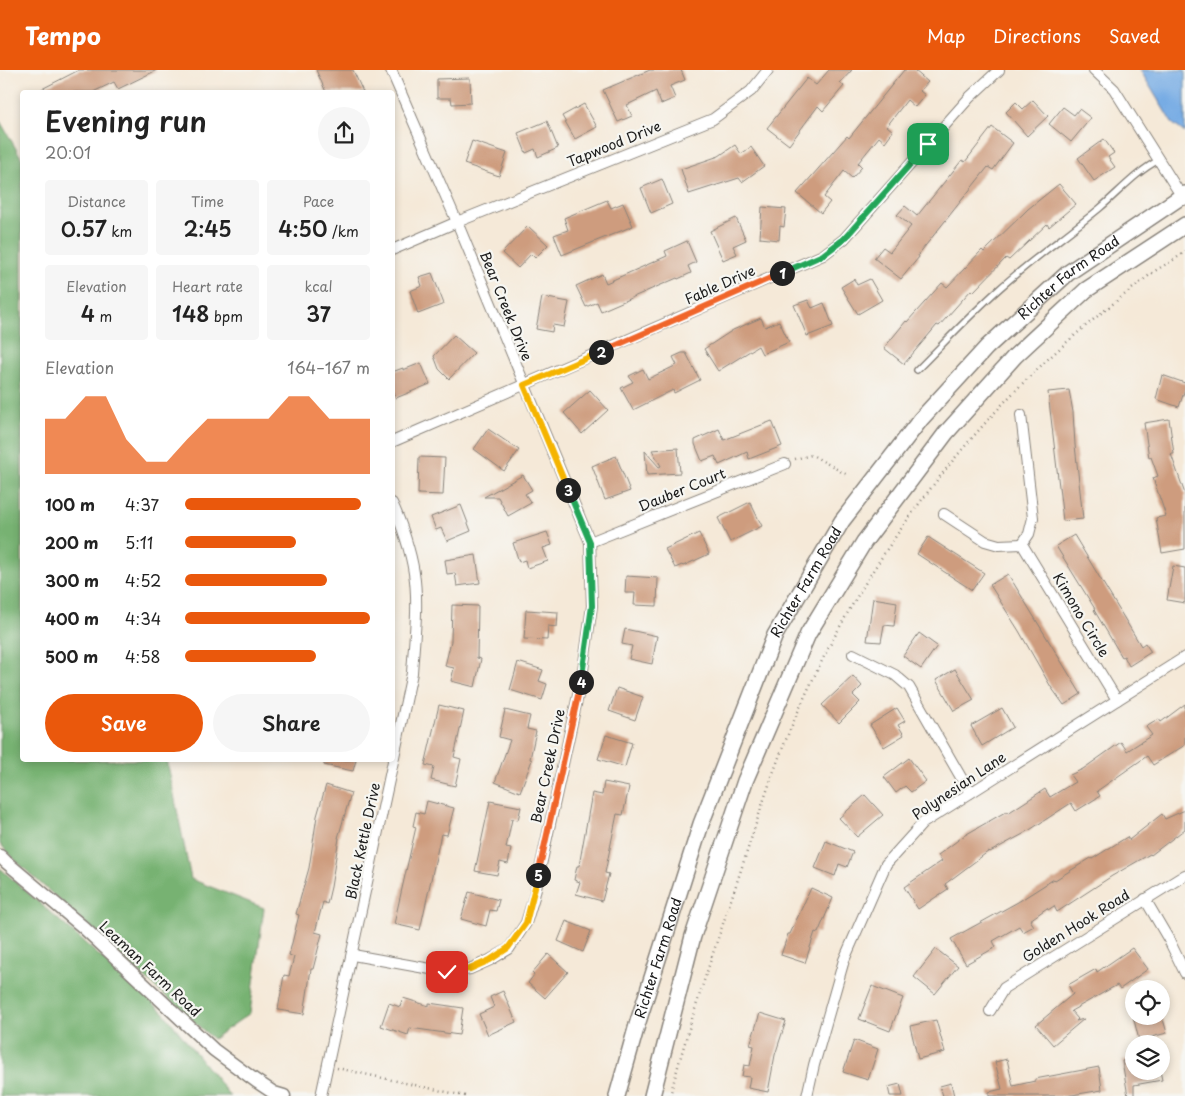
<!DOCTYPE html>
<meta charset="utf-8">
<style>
:root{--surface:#fff;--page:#f6f6f6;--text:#222;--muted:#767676;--accent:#ea580c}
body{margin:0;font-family:"Playpen Sans",sans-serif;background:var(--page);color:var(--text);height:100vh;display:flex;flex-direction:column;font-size:19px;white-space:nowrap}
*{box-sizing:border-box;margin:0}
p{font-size:16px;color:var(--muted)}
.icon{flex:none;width:28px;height:28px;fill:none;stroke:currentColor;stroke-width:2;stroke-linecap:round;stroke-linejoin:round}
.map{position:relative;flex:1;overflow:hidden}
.sheet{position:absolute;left:20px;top:20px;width:375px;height:672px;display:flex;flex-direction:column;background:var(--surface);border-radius:5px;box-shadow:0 2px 8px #0003}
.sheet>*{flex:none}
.fabs{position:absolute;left:1125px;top:910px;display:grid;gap:10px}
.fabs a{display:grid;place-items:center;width:45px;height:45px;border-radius:50%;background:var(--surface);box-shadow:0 2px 8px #0003;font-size:25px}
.pin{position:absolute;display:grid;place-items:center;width:42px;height:42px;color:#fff;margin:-21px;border-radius:10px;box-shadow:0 2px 8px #0006}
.km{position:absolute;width:25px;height:25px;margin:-12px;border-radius:50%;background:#222;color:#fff;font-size:14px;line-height:25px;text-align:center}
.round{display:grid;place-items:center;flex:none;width:52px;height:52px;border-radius:26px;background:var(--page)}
.overview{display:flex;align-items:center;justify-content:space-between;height:85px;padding:0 25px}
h1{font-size:28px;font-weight:600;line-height:38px}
.metrics{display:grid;grid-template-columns:repeat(3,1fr);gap:8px;height:85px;padding:5px 25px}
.metrics div{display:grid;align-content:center;border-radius:5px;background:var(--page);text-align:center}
.metrics b{font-size:21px;font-weight:600}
.metrics small{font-size:14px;font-weight:400}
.metrics p{font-size:14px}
.chart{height:140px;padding:10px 25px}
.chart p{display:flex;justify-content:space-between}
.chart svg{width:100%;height:90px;margin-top:5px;fill:var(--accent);opacity:.7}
.action{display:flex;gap:10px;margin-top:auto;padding:10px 25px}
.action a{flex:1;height:58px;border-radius:30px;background:var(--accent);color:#fff;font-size:20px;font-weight:600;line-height:58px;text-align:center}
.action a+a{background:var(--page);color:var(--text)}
ul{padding:0 25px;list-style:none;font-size:16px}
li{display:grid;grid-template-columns:80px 60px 1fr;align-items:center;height:38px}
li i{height:12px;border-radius:6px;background:var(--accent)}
header{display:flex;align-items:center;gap:30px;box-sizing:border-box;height:70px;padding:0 25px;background:var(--accent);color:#fff}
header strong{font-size:24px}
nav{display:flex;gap:28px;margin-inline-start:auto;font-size:18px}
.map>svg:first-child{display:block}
.forest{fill:#77b272;stroke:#4a6747}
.water{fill:#76abe4;stroke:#496480}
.building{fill:#ce9c7e}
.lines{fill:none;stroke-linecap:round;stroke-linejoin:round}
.service-casing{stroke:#88827a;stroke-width:8}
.minor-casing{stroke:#88827a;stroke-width:12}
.tertiary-casing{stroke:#88827a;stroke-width:15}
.secondary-casing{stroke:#88827a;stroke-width:18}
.path{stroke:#88827a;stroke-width:2.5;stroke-dasharray:1 4;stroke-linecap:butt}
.service{stroke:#fff;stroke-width:5}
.minor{stroke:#fff;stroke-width:10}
.tertiary{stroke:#fff;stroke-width:12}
.secondary{stroke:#fff;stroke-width:15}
.split-1-casing{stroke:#fff;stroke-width:10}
.split-2-casing{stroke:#fff;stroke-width:10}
.split-3-casing{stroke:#fff;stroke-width:10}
.split-4-casing{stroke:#fff;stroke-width:10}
.split-5-casing{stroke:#fff;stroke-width:10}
.split-6-casing{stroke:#fff;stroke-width:10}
.split-1{stroke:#22a559;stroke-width:6}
.split-2{stroke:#f0652b;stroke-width:6}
.split-3{stroke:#f5b400;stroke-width:6}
.split-4{stroke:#22a559;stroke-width:6}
.split-5{stroke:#f0652b;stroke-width:6}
.split-6{stroke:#f5b400;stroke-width:6}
.labels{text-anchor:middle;stroke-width:4.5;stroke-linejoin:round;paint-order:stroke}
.street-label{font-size:14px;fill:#1c1c1c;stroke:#f6f6f2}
</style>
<header>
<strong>Tempo</strong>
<nav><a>Map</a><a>Directions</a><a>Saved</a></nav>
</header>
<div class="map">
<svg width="1185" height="1026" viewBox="0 0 1185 1026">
<rect width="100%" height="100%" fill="#f6f6f2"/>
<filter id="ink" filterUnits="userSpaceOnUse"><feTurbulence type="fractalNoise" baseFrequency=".02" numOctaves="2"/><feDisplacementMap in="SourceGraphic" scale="10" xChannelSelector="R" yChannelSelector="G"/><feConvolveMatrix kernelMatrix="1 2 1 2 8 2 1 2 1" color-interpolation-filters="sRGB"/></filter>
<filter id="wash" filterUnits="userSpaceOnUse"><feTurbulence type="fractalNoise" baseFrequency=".0096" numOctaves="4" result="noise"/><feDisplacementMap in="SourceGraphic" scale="20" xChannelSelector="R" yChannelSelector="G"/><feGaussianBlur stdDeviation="1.12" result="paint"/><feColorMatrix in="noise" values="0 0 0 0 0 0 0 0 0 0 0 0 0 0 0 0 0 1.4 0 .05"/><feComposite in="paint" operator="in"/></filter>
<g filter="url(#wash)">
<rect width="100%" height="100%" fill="#f5e9d8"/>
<g class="forest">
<polygon points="0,51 22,89 22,690 167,690 191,809 264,838 250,943 213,969 17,792 0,774"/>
<polygon points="0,798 163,942 230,1026 0,1026"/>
</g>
<polygon class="water" points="1140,0 1185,0 1185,63 1172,53"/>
<g id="blocks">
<g class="building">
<polygon points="79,0 157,0 118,19 114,12 93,22 36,22"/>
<polygon points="316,0 353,0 363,22 326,22"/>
<polygon points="650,0 681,0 685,10 670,16 675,28 661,34 656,21 627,35 632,46 618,52 603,20"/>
<polygon points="829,0 852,0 840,13 844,16 823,41 818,36 789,75 767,58 807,8 816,15"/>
<polygon points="904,0 914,0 928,12 920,21 925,25 915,37 907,30 887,56 893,61 885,72 879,67 858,93 862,97 852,108 844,101 824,127 830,132 821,143 797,123 847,66 849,68"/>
<polygon points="470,8 471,33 452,34 451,28 437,28 437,9"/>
<polygon points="1033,30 1048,46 1027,66 1006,42 1016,32 1023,39"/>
<polygon points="584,34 597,57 575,69 562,46"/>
<polygon points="1063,37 1074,45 1079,39 1091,48 1071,72 1049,54"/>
<polygon points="547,51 558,78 538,87 535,79 526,83 518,63"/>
<polygon points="992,57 1013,73 993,100 988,97 918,185 919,187 901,209 874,188 883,177 890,182 911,156 897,145 905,136 917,146 962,90 965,92"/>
<polygon points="1104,69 1114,83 1108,87 1115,97 1094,111 1078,88"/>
<polygon points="472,71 507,83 499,106 464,94"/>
<polygon points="735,75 741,84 751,77 764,96 742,112 739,108 689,124 681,99 719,86"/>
<polygon points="662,109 672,134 651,143 641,118"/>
<polygon points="1059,114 1076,134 1049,157 1047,154 1009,190 1006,188 973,222 971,220 939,256 937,255 904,294 884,278 906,251 907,252 942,213 947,217 982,180 984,182 1028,139"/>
<polygon points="607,130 611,138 623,133 633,156 562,185 554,165 568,160 564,148"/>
<polygon points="762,137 786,139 784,157 780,156 779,170 760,168"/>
<polygon points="736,148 746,170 733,176 737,184 723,190 710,161"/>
<polygon points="528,156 548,175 535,188 531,184 518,198 502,183"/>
<polygon points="687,171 696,192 688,196 691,203 678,209 677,208 601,241 597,232 586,237 576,216 602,204 606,213 667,186 665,181"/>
<polygon points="432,203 444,234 418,244 410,221 422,216 419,207"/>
<polygon points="854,209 857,215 870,209 882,230 858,244 841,217"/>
<polygon points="542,227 569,232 564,257 553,255 552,262 536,259"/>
<polygon points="808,230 812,238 824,233 833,256 807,266 794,235"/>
<polygon points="761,248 765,257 779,251 789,272 762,284 758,276 718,301 704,279 733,260"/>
<polygon points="454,265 474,283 449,309 439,299 434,286"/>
<polygon points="682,283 686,283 700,310 674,323 673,320 633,340 621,318 633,312 629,306 643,299 648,309 677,295 673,287"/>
<polygon points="421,293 430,314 396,328 392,320 392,302 403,298 403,300"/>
<polygon points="1162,305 1185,313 1185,319 1179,337 1156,329"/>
<polygon points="590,320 608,340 582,364 564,343"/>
<polygon points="1069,320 1073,342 1075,375 1083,449 1063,451 1048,322"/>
<polygon points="1169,349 1174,384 1171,384 1185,424 1185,479 1162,483 1156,448 1166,446 1153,408 1158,406 1151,387 1149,388 1144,353"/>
<polygon points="772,351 782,376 749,389 747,382 719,395 715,386 702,391 695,374 695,370 719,359 724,370"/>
<polygon points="488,359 519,380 504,401 474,379"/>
<polygon points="678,378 680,403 647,405 645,381 659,397 661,396 652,380"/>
<polygon points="616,386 630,421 605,430 592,396"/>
<polygon points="419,387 445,388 443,425 418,424"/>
<polygon points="523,405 532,420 525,424 531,433 508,446 498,427 484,427"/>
<polygon points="750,432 762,456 730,472 718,448"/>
<polygon points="461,435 471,461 447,471 441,458 436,460 431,447"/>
<polygon points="547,462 552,475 543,478 548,491 527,498 525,490 519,492 513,473"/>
<polygon points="699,463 709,484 683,496 682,495 675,498 665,479"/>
<polygon points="1074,465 1141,576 1145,573 1151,582 1129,596 1124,586 1122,587 1094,540 1095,539 1056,476"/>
<polygon points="928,467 984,503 972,520 917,484"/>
<polygon points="476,485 480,513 457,516 455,503 447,504 445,490"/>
<polygon points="1173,496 1185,498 1185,533 1167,530"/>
<polygon points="1008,504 1081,624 1064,635 1051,617 1019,561 990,515"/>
<polygon points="626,506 658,508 657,536 634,535 635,523 625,523"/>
<polygon points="873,528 897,532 894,556 884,555 881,572 867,571"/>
<polygon points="452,535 478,536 477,588 481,589 475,617 451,611 454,598 445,596 451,571"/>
<polygon points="526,540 558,542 557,557 548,556 547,570 524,569"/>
<polygon points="625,559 657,566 652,594 629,589 632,576 622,574"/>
<polygon points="919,563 937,576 921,599 903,586"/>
<polygon points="518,592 543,600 539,611 547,614 542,630 510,620"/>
<polygon points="955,599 974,630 954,641 936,610"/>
<polygon points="853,606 862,616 853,625 860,632 839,653 822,635"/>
<polygon points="617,618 643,627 635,650 609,641"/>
<polygon points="1185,634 1185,675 1153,695 1147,686 1097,721 1100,726 1076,741 1071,733 1025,763 990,782 989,781 945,814 948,819 918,839 904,817 942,791 938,785 965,765 1007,741 1008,743 1045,719 1050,727 1075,712 1070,705 1083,699 1121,672 1127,681 1152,665 1146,657 1159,649 1161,652"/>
<polygon points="439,635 464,641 454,687 461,689 455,716 431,710 434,697 425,695"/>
<polygon points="897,638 905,651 898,655 904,665 884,677 870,655"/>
<polygon points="1002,638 1013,657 982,676 971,656"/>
<polygon points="505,640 530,646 527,659 536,661 530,689 532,690 520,722 495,712 510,670 499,667"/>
<polygon points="606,665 632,673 625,697 598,689"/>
<polygon points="909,688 926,711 911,722 905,716 896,723 884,707"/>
<polygon points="324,690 356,690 353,701 324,695"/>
<polygon points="604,712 629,717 623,745 617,744 605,803 609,804 602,831 576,824 580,812 574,810 577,796 579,796 592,723 602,725"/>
<polygon points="326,715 351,723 338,768 339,768 331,817 327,834 323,832 315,862 322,864 313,899 311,899 304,944 278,940 284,905 289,906 294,887 289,885 299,845 296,844 309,798 317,746"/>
<polygon points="865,725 883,745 857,767 839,748"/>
<polygon points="427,731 454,738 447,765 441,764 420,860 394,854 416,757 413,756 416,742 424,744"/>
<polygon points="490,731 521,737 518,750 512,749 506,778 511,779 508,794 500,792 497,805 475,801"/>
<polygon points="1185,740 1185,759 1151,785 1150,784 1112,806 1057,842 1054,836 1048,840 1047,838 1030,850 1034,856 1023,862 1019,856 993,871 996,877 966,894 951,869 1018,832 1054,809 1055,810 1091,788 1092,789 1127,767 1129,770 1162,744 1165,749"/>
<polygon points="826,771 853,782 847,797 839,794 835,806 815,798"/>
<polygon points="811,818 833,828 818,863 815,862 805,893 781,885 788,864 790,864"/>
<polygon points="469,822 499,830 496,841 490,840 486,856 461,849"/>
<polygon points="566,851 591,861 583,882 558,871"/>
<polygon points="1132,878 1148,899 1120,919 1117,915 1071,941 1078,949 1076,951 1084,949 1053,975 1036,955 1073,924 1068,915 1096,899 1097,902"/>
<polygon points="936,879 958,896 935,924 914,907"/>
<polygon points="548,884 568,902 545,928 528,913 534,905 532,903"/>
<polygon points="872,916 903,928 890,961 859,949"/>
<polygon points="503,921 516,952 488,965 479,944 494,937 490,927"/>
<polygon points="403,928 429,936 429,933 463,938 459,965 410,958 408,965 381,956 389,933 400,937"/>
<polygon points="760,943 786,951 775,985 768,1022 748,1018 750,1007 742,1006 744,995 750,996 754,976 750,975"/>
<polygon points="1133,946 1162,946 1167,963 1139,970"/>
<polygon points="936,950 945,982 918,989 910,956"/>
<polygon points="854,970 878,979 868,1010 843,1002"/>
<polygon points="1007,989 1013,1016 1035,1011 1035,1009 1099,997 1102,1020 1066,1026 989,1026 989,1022 1002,1019 995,992"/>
<polygon points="1134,989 1134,1001 1160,1001 1162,1010 1134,1015 1134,1026 1128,1026 1122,991"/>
<polygon points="951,1013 954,1026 943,1026 940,1016"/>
<polygon points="900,1014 903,1026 890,1026 888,1017"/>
</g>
</g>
</g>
<g filter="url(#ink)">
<use href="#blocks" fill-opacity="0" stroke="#88827a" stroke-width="1"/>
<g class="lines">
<g class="service-casing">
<path id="service" d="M917,300c27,-27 53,-55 82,-81 32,-29 67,-53 101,-81 19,-16 36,-36 59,-48"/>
</g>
<g class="minor-casing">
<g id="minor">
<polyline points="1094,0 1114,19 1184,130"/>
<polyline points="392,180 457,152 713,49 751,21 768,0"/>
<polyline points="1021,345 1033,448 1029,464 1022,474 1117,630"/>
<polyline points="392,372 823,185 844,169 970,27 999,0"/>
<polyline points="944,444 985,471 999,475 1022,474"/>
<polyline points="590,472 785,394"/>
<polyline points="853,584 895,605 909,617 970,723"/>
<polyline points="1145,829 1169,870 1185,903"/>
<polyline points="353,885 447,902 470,899 490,890 509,879 526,853 534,827 582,607 592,536 590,472 457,152 391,0"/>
<polyline points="990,941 1004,918 1185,805"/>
<path d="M321,1026l91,-423c2,-32 7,-68 2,-100 -3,-21 -13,-51 -22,-70"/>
<polyline points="807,1026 814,995 844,890 886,794 923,753 1185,587"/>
</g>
</g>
<g class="tertiary-casing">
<polyline id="tertiary" points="0,786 6,792 83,857 214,980 256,1011 274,1023 284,1026"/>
</g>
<g class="secondary-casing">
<g id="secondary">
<path id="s1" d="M617,1026l20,-71 64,-201 74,-189 67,-114 79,-102 66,-72 81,-74 117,-79"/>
<polyline points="652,1026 693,866 745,711 808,564 864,472 946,363 1015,286 1086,220 1185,155"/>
</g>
</g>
<g class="path">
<polyline points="795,389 812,385 847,405"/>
<polyline points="337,998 465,1026"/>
<path d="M670,1026c18,-69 41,-137 64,-205 20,-59 37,-120 63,-177 47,-108 112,-207 191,-294 39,-44 85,-85 131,-121 12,-9 24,-19 36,-28 10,-7 21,-11 30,-20"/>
</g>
<use href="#service" class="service"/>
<use href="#minor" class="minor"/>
<use href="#tertiary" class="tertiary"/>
<use href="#secondary" class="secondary"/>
</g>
</g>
<g class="lines" filter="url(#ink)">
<g class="split-1-casing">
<polyline id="split-1" points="782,203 823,185 844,169 928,74"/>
</g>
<g class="split-2-casing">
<polyline id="split-2" points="601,282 782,203"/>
</g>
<g class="split-3-casing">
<polyline id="split-3" points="568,420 524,315 601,282"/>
</g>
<g class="split-4-casing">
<polyline id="split-4" points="568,420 590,472 592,536 581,612"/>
</g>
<g class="split-5-casing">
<polyline id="split-5" points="538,805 581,612"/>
</g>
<g class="split-6-casing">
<polyline id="split-6" points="447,902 470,899 490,890 508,878 526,853 538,805"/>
</g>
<use href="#split-1" class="split-1"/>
<use href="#split-2" class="split-2"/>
<use href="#split-3" class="split-3"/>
<use href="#split-4" class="split-4"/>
<use href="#split-5" class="split-5"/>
<use href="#split-6" class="split-6"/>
</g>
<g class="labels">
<g class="street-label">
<text transform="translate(614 74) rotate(-22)" y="5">Tapwood Drive</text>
<text dy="5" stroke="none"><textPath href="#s1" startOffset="954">Richter Farm Road</textPath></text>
<text transform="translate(720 215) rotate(-24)" y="5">Fable Drive</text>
<text transform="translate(506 236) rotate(68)" y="5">Bear Creek Drive</text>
<text transform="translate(682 420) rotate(-22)" y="5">Dauber Court</text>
<text dy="5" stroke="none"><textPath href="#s1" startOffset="549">Richter Farm Road</textPath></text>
<text transform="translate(1081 545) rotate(59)" y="5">Kimono Circle</text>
<text transform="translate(548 696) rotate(-78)" y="5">Bear Creek Drive</text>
<text transform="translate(959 716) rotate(-34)" y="5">Polynesian Lane</text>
<text transform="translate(363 771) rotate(-78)" y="5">Black Kettle Drive</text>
<text transform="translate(1076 856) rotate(-32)" y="5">Golden Hook Road</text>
<text dy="5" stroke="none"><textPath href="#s1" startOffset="144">Richter Farm Road</textPath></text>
<text transform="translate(150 899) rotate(43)" y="5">Leaman Farm Road</text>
</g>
</g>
</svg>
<div class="fabs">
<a><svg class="icon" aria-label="locate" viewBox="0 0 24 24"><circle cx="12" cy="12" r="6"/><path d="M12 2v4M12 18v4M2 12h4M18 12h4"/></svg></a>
<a><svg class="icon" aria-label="layers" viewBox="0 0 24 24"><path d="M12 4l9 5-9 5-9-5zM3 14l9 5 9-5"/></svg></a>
</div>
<div class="pin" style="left:928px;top:74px;background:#1e9e55"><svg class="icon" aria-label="arrive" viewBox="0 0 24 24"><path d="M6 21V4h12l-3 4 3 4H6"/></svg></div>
<div class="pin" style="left:447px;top:902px;background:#d93025"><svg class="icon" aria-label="check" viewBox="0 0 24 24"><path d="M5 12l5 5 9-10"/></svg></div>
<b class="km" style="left:782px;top:203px">1</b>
<b class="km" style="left:601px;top:282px">2</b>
<b class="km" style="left:568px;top:420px">3</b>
<b class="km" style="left:581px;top:612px">4</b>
<b class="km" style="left:538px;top:805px">5</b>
<section class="sheet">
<div class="overview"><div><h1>Evening run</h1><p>20:01</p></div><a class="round"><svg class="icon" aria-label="share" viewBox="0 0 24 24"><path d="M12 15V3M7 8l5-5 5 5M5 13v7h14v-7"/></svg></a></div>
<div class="metrics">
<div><p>Distance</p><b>0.57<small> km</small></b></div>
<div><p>Time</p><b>2:45</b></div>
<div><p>Pace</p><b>4:50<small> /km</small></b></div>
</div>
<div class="metrics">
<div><p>Elevation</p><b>4<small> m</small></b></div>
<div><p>Heart rate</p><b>148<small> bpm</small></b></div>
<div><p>kcal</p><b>37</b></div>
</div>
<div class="chart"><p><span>Elevation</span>164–167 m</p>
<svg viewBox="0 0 160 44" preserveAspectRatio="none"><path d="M0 44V17L10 17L20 6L30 6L40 27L50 38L60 38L70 27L80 17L90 17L100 17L110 17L120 6L130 6L140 17L150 17L160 17V44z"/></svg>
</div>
<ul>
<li><b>100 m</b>4:37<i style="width:95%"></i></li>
<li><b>200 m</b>5:11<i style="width:60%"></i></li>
<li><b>300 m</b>4:52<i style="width:77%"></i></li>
<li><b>400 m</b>4:34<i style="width:100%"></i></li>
<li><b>500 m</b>4:58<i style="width:71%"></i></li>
</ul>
<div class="action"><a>Save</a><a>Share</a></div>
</section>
</div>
